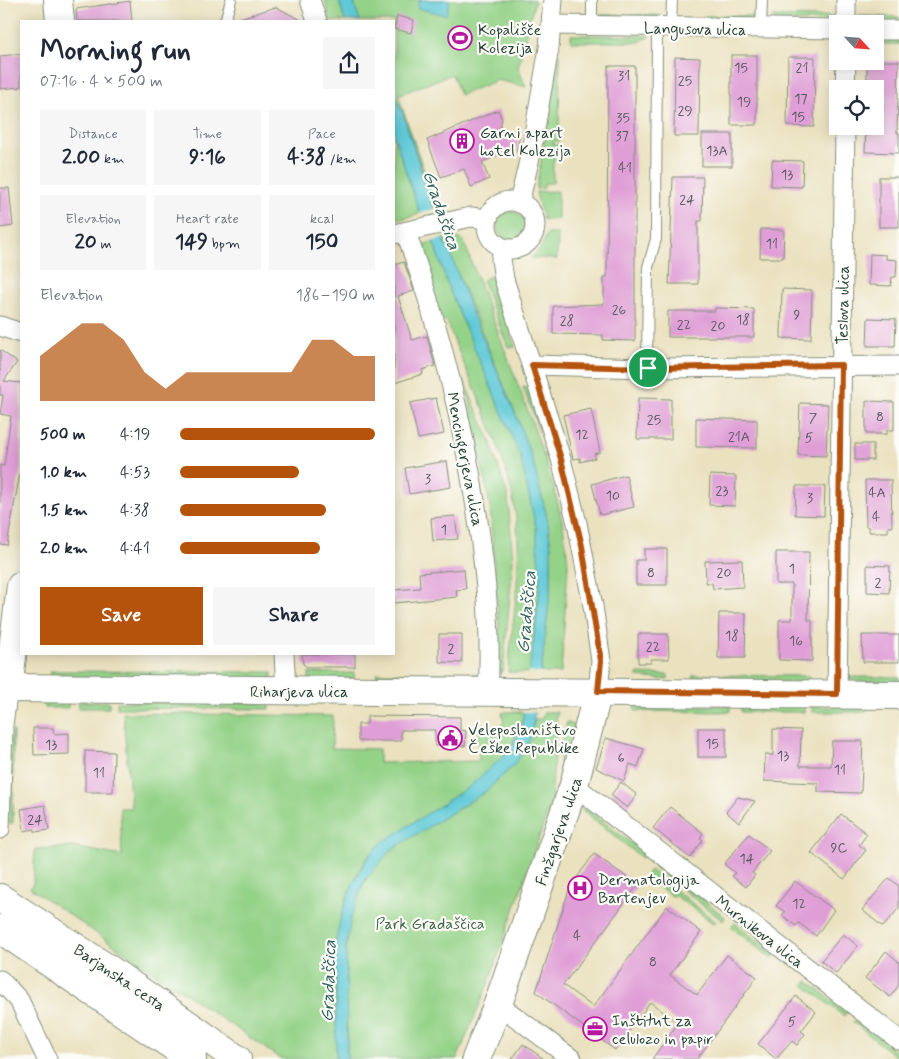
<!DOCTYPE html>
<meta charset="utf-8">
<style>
:root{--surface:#fff;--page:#f6f6f7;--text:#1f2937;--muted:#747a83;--accent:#b45309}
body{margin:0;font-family:Mynerve,sans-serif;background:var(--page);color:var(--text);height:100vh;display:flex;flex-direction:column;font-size:19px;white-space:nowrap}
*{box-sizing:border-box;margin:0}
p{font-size:16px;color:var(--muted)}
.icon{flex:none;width:28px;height:28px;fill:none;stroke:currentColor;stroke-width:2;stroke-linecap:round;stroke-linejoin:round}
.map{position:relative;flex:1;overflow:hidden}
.details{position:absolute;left:20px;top:20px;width:375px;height:635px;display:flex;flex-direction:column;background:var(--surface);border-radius:0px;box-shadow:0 2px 12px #0003}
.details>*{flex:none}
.needle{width:32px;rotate:116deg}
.fabs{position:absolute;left:829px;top:15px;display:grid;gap:10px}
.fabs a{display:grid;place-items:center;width:55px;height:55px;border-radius:0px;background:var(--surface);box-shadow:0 2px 12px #0003;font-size:25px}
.pin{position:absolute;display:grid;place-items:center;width:42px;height:42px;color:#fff;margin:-21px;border:2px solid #fff;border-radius:50%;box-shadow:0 1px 5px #0007}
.round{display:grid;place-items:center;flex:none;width:52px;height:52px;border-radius:0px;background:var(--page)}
.headline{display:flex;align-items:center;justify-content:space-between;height:85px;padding:0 20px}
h1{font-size:28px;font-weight:700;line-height:38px}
.metrics{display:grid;grid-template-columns:repeat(3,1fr);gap:8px;height:85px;padding:5px 20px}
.metrics div{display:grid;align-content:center;border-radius:0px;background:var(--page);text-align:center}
.metrics b{font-size:21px;font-weight:700}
.metrics small{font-size:14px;font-weight:400}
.metrics p{font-size:14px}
.chart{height:140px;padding:10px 20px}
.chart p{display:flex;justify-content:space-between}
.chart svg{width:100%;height:90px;margin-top:5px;fill:var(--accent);opacity:.7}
.action{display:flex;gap:10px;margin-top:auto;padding:10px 20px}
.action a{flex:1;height:58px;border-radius:0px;background:var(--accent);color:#fff;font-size:20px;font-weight:700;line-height:58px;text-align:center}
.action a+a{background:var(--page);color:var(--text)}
ul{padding:0 20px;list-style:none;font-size:16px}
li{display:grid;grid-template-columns:80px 60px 1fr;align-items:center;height:38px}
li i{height:12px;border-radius:6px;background:var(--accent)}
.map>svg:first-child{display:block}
.green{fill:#94d288;stroke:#5a885e}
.water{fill:#5ec9d7;stroke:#3e8386}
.pier{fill:#eae1bf}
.building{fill:#df9ed6}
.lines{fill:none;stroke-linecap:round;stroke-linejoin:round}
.lane-casing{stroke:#848f7a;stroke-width:12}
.street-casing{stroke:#848f7a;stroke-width:21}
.secondary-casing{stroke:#848f7a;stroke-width:30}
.primary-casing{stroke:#848f7a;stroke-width:30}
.lane{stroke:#fff;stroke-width:10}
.street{stroke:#fff;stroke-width:19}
.secondary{stroke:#fff;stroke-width:28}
.primary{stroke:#fff;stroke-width:28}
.route-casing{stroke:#fff;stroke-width:10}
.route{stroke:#b45309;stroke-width:6}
.labels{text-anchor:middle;stroke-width:4.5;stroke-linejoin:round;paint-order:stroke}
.number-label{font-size:14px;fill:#4f555c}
.street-label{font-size:16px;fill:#1f3d34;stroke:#fdfcf7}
.poi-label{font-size:16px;fill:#1f3d34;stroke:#fdfcf7;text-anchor:start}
.park-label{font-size:16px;fill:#3c6249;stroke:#fdfcf7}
.water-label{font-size:18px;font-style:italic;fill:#2f605d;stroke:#fdfcf7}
</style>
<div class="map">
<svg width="899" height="1059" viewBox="0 0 899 1059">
<rect width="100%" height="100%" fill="#fdfcf7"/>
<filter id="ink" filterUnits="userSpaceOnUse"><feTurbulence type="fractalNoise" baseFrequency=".02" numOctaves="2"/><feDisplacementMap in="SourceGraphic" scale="10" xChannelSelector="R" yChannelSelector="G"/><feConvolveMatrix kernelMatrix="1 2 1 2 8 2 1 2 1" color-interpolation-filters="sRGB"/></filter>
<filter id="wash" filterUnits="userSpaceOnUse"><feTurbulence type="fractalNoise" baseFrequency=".0096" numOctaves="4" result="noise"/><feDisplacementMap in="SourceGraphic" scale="20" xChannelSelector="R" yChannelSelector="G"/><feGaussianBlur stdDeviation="1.12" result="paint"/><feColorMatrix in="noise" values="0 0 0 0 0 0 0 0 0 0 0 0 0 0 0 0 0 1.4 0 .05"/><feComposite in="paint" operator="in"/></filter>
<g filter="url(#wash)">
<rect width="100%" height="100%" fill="#eae1bf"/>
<g class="green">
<polygon points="325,0 339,0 345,21 330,21"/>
<polygon points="353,0 535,0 518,68 526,87 498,80 460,95 452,74 398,95 437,208 435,209 402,111 394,95 394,21 360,21"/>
<polygon points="600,15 660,15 660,20 607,20"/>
<polygon points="705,16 755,16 752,21 706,21"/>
<polygon points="836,16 833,20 779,22 772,17"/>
<polygon points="859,16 899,17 899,23 860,22"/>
<polygon points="571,35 650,36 639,42 571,42"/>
<rect x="875" y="40" width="24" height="4"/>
<polygon points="560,54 559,141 553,141 553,144 559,145 559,159 553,160 553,183 544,183 544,188 536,189"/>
<polygon points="394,136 420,214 401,219 397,218 394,211"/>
<polygon points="558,191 558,219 543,220 536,192"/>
<circle cx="511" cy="226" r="14"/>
<polygon points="547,234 558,234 557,259 531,258 540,249"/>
<path d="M455,236l9,6c21,59 45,117 66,175 17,47 35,98 38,148l-7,108h-20l10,-89v-37l-4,-29 -14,-56 -17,-47 -73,-177z"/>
<path d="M433,241l16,48 71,166 16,72 4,51 -10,95 -22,-1c4,-50 15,-105 8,-155 -9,-68 -46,-133 -70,-197l-6,2 -22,-75z"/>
<polygon points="491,276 515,347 508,347 482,280"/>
<polygon points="464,381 490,440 508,497 513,561 503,672 495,672 493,645 499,639 499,627 490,507 468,393 457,382"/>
<polygon points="523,387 528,387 540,433"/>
<polygon points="51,671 272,672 272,678 71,677 50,675"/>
<rect x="309" y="673" width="45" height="6"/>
<polygon points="377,673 475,674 480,677 477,679 376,679"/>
<polygon points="637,674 668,675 668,680 637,677"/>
<polygon points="693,675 809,676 809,682 693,681"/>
<polygon points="851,677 899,677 899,682 850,681"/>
<polygon points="55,701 68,702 68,708 45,708 45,703"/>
<polygon points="79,702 109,702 109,708 78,708"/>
<polygon points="117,702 270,703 270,709 117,708"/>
<polygon points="636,706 730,706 730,712 636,711 634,708"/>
<rect x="741" y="706" width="63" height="6"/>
<rect x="812" y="707" width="54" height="5"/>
<path d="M505,712h19c-11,63 -83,89 -130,124 -8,5 -18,11 -24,18 -7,8 -13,20 -17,29 -27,57 -14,116 -17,176h-55l-251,-171 3,-5 2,-34 38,-2 49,9 -2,-48h11l-8,-95 210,3 -1,32 47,1v14l100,-2 -1,-31 26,-6 -2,-11z"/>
<path d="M544,712h13l-6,91 -62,179 -32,77h-110c2,-59 -12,-121 17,-176 11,-23 32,-36 52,-49 50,-31 104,-54 119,-115h7z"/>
<polygon points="567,722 581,729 559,797 560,750"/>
<polygon points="13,730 13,823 9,823 11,736"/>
<polygon points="582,806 646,854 642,858 581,809"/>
<polygon points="657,863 725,917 723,921 654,867"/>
<polygon points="650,870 716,922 713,923 676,896 672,896 651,881 647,874"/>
<polygon points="735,923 775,955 772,959 731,927"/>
<polygon points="807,981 847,1012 844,1016 804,985"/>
<polygon points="856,1019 899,1054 899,1059 853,1022"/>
</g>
<g class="water">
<polygon points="339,0 353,0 360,21 345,21"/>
<polygon points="419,0 450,0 446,15 417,8"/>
<polygon points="394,95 402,111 445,245 449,249 470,308 516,415 533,462 547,518 551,547 551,584 541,673 531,737 525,750 513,766 485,792 391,850 364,881 351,918 346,946 347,1059 336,1059 336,940 340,920 353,883 370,854 383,842 469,787 511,749 522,724 538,607 540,578 536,527 520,455 449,289 424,213 420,214 394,136"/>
</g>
<g class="pier">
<polygon points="437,208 436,212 445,238 431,242 422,216 418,214"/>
<polygon points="527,672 544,673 539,712 522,712"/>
</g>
<g id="blocks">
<g class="building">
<polygon points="130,1 132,21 77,21 76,9"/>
<polygon points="276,7 303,21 241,21 240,18"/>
<polygon points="397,16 414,20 411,33 394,29"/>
<polygon points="21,54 21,87 0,89 0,56"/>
<rect x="731" y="55" width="26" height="70"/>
<polygon points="675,57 700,58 699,136 674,136"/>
<polygon points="788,57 815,57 814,127 787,126"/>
<polygon points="867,61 899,61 897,133 899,133 899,153 865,152 866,126 875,126 875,112 883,113 884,86 867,86"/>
<polygon points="608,66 635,66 635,341 603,340 603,335 553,334 553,306 604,304 604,277 607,277"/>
<polygon points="498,110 502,119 499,132 520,136 516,152 509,151 482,162 489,179 471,187 464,169 441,177 427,140"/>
<rect x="702" y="134" width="30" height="32"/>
<polygon points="772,160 803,161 802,187 771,186"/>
<polygon points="673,177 703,177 702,221 698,221 698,284 669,284"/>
<rect x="879" y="177" width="20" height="50"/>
<polygon points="0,188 9,188 13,226 0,228"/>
<polygon points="761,229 784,230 783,258 760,258"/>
<polygon points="870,254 886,255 886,259 897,260 896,277 892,277 891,286 869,285"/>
<polygon points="404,262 414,291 398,296 412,340 427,336 435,366 422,370 423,374 394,383 394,265"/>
<polygon points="782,289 812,290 811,339 781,338"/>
<polygon points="715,308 754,309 754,337 668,337 668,311 715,311"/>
<polygon points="868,318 896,319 895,346 867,346"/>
<polygon points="0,350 17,362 4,381 21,383 21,467 7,545 0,544 0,465 4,466 11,416 0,414 3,395 0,395"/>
<polygon points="436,398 444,434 418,439 410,403"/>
<polygon points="638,398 671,399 671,439 637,439"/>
<polygon points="866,401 894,402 894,430 887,430 887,434 866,434"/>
<polygon points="800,403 828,404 826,456 798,455"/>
<polygon points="591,409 600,452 594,454 595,458 580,462 580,458 573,459 563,415"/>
<polygon points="696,418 757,420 757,448 696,447"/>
<rect x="855" y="444" width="18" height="16"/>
<polygon points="447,461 451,487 409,494 405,468"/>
<polygon points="626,475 634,507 600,515 592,484"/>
<polygon points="710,475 736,476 735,506 709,505"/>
<polygon points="865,480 891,480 892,527 888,527 888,532 869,532 869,527 866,527"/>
<polygon points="796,486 825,486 824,516 795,515"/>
<polygon points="455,516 458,539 433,541 431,518"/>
<polygon points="644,549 667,549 667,585 636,585 636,560 644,560"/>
<polygon points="776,552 809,552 808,620 812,620 812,661 779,660 779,620 792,620 792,584 776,584"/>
<polygon points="742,560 743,587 713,589 712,583 706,583 705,561"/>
<polygon points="867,565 890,566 889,593 867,592"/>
<polygon points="464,569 466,589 456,590 457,597 394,603 394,590 420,588 419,573"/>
<polygon points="719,613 746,613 745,658 718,658"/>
<polygon points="439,634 462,634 462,663 439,662"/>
<polygon points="638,634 668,634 669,659 651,659 651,663 638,663"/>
<polygon points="862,635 899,635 899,662 863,662"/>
<polygon points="302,654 355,654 355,667 307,667 303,664"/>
<polygon points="367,716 460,717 460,730 466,731 465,746 435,746 435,730 401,730 401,741 358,741 358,724 367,724"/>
<polygon points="33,728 53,728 54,734 69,733 69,754 34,755"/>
<rect x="698" y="728" width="28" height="29"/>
<polygon points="773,729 801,730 800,766 831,766 832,741 863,741 861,793 818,792 818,783 764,781 765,755 773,755"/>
<polygon points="606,738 644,749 638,767 630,764 624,781 596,768"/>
<polygon points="85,751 114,752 113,792 85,792"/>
<polygon points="621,782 637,795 627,808 611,795"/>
<polygon points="738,797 755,801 739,823 726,812"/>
<polygon points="45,805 49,830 35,832 35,829 24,831 21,809"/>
<polygon points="670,807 703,833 700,838 703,840 690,858 653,828"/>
<polygon points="841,814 867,834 859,845 866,850 844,879 811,853"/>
<polygon points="749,834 770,851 752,873 755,875 746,887 732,876 735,873 724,864"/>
<polygon points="594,854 638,885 563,985 593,1007 667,906 701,932 670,975 697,995 727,955 757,977 697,1059 652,1059 678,1023 650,1002 615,1050 536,992 570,887"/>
<polygon points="889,878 899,886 899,908 883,927 862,910"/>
<polygon points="795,881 834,910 816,936 799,923 796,926 782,915 785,912 776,906"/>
<polygon points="843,934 858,946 836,973 821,961"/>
<polygon points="886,951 899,962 899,985 890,997 865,978"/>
<polygon points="796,996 816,1012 801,1031 805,1034 797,1045 792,1041 776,1059 758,1044"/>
<polygon points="523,1044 544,1059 512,1059"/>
</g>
</g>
</g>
<g filter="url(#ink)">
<use href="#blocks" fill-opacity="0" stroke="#848f7a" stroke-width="1"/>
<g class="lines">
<g class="lane-casing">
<g id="lane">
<polyline points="225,21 231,0"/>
<polyline points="592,27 592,0"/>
<polyline points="671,28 672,0"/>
<polyline points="761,29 762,0"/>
<polyline points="647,368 648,267 656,239 657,28"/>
</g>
</g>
<g class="street-casing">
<g id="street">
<polyline points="310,0 317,21"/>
<polyline points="846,0 846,24"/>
<polyline points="553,25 838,29"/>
<polyline points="875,30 899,30"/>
<polyline points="845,89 846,61"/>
<circle cx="511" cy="225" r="24"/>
<polyline points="519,203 530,157 549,48 553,0"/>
<path d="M406,233c32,89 55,181 70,274 9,61 16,123 12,185"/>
<polyline points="394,234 471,217 488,219"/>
<polyline points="503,248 501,259 504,279 561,459 577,523 593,606 601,661 598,691"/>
<polyline points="0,326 21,333"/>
<polyline points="532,365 647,368 899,366"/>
<polyline points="284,654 286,691"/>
<polyline points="837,694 845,126"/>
<polyline points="574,785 899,1040"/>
<polyline points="0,829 3,725 8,688"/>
<polyline points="0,980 19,1000 47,1059"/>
<polyline points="498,1004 572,1059"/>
</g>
</g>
<g class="secondary-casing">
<g id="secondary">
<polyline points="58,0 60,21"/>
<polyline points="0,688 899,695"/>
<polyline points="8,688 21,586"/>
<polyline points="476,1059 498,1004 574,785 598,691"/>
</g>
</g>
<g class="primary-casing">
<g id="primary">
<polyline points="0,898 110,970 237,1059"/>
<polyline points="0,929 192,1059"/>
</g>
</g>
<use href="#lane" class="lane"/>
<use href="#street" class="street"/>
<use href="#secondary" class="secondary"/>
<use href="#primary" class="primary"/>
</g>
</g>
<g class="lines" filter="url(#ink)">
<g class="route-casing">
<polygon id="route" points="532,365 648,368 841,365 837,694 598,691 601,661 582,546 561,459"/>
</g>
<use href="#route" class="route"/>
</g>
<defs>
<g id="stadium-ring" transform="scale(1.25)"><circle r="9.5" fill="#fdfcf7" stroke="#b5179e" stroke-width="1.5"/><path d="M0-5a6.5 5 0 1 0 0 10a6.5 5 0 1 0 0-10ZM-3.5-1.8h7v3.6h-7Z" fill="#b5179e"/></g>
<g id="building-ring" transform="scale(1.25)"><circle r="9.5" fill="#fdfcf7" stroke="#b5179e" stroke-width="1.5"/><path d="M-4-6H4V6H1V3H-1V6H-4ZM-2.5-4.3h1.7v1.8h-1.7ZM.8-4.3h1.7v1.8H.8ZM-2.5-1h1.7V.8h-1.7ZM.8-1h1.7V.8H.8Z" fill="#b5179e"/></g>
<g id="civic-ring" transform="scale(1.25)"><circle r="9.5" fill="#fdfcf7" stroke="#b5179e" stroke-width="1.5"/><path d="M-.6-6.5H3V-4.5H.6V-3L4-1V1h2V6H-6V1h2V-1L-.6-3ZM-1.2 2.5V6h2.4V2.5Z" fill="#b5179e"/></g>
<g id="hospital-ring" transform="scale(1.25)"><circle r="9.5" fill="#fdfcf7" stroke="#b5179e" stroke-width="1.5"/><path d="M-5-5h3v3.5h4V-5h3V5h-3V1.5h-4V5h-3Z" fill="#b5179e"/></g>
<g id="office-ring" transform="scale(1.25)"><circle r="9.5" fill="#fdfcf7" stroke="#b5179e" stroke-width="1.5"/><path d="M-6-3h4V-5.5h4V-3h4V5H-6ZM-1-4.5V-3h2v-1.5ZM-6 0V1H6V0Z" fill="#b5179e"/></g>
</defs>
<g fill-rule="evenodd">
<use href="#stadium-ring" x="460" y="38"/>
<use href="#building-ring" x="462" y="141"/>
<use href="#civic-ring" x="450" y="738"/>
<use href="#hospital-ring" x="580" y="888"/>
<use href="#office-ring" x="595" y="1029"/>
</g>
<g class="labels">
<g class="number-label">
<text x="741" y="72">15</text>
<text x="802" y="72">21</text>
<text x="624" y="80">31</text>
<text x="685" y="85">25</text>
<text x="801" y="103">17</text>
<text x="744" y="106">19</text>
<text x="685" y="115">29</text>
<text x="798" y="121">15</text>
<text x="623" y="122">35</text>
<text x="622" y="140">37</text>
<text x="717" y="155">13A</text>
<text x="625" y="172">41</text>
<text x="787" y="179">13</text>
<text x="687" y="204">24</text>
<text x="772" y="248">11</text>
<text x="619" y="314">26</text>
<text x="797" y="319">9</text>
<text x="743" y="324">18</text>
<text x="567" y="325">28</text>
<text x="684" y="329">22</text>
<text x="718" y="330">20</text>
<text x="880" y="421">8</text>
<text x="813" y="422">7</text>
<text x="654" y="424">25</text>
<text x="582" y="439">12</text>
<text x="739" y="441">21A</text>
<text x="809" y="442">5</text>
<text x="428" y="483">3</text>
<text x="722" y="495">23</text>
<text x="877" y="497">4A</text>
<text x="613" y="500">10</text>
<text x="810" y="502">3</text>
<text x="876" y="521">4</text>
<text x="444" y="534">1</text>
<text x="792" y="573">1</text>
<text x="651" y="577">8</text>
<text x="724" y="577">20</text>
<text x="878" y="587">2</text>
<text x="732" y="640">18</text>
<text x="796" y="645">16</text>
<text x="653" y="651">22</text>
<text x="451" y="653">2</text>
<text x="712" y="748">15</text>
<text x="51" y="749">13</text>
<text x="783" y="760">13</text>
<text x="621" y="762">6</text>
<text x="840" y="774">11</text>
<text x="99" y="777">11</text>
<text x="35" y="824">24</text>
<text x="839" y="852">9C</text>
<text x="747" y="863">14</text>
<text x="799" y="908">12</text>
<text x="577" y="940">4</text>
<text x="653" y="966">8</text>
<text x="792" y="1026">5</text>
</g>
<g class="street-label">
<text transform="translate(695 28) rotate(1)" y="6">Langusova ulica</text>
<text transform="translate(842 305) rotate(-89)" y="6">Teslova ulica</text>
<text transform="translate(466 459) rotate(79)" y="6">Mencingerjeva ulica</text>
<text x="299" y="697">Riharjeva ulica</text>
<text transform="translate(558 831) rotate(-71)" y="6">Finžgarjeva ulica</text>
<text transform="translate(760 931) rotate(38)" y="6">Murnikova ulica</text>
<text transform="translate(120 977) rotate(34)" y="6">Barjanska cesta</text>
</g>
<g class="poi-label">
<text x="478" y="35">Kopališče<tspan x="478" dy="18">Kolezija</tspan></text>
<text x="480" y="138">Garni apart<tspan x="480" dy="18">hotel Kolezija</tspan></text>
<text x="468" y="735">Veleposlaništvo<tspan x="468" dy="18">Češke Republike</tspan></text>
<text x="598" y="885">Dermatologija<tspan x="598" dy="18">Bartenjev</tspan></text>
<text x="612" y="1026">Inštitut za<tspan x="612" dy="18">celulozo in papir</tspan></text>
</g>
<g class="park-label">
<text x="430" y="929">Park Gradaščica</text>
</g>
<g class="water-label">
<text transform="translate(442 210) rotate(71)" y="6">Gradaščica</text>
<text transform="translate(526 612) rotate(-85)" y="6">Gradaščica</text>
<text transform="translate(328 981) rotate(-88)" y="6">Gradaščica</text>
</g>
</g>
</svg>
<div class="fabs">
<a><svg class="needle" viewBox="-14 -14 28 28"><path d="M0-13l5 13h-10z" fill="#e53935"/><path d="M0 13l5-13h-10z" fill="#747a83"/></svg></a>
<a><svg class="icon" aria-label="locate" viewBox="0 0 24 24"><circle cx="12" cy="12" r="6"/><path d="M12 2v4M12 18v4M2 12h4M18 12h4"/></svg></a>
</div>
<div class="pin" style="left:648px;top:368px;background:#1e9e55"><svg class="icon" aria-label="arrive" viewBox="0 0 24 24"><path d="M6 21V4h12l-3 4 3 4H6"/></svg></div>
<section class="details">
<div class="headline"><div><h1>Morning run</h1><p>07:16 · 4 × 500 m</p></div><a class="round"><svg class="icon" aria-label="share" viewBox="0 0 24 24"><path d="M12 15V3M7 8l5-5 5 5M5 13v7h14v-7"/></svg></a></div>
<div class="metrics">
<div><p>Distance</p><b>2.00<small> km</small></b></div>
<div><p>Time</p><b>9:16</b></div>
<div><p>Pace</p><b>4:38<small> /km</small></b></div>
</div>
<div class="metrics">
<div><p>Elevation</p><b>20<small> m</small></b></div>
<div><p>Heart rate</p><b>149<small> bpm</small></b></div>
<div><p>kcal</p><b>150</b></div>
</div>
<div class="chart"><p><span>Elevation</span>186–190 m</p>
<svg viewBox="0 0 160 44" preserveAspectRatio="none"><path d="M0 44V22L10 14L20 6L30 6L40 14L50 30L60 38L70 30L80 30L90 30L100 30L110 30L120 30L130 14L140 14L150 22L160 22V44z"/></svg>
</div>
<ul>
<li><b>500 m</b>4:19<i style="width:100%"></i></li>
<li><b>1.0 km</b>4:53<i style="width:61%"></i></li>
<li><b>1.5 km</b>4:38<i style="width:75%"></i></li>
<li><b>2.0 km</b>4:41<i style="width:72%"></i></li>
</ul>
<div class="action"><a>Save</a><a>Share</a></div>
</section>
</div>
